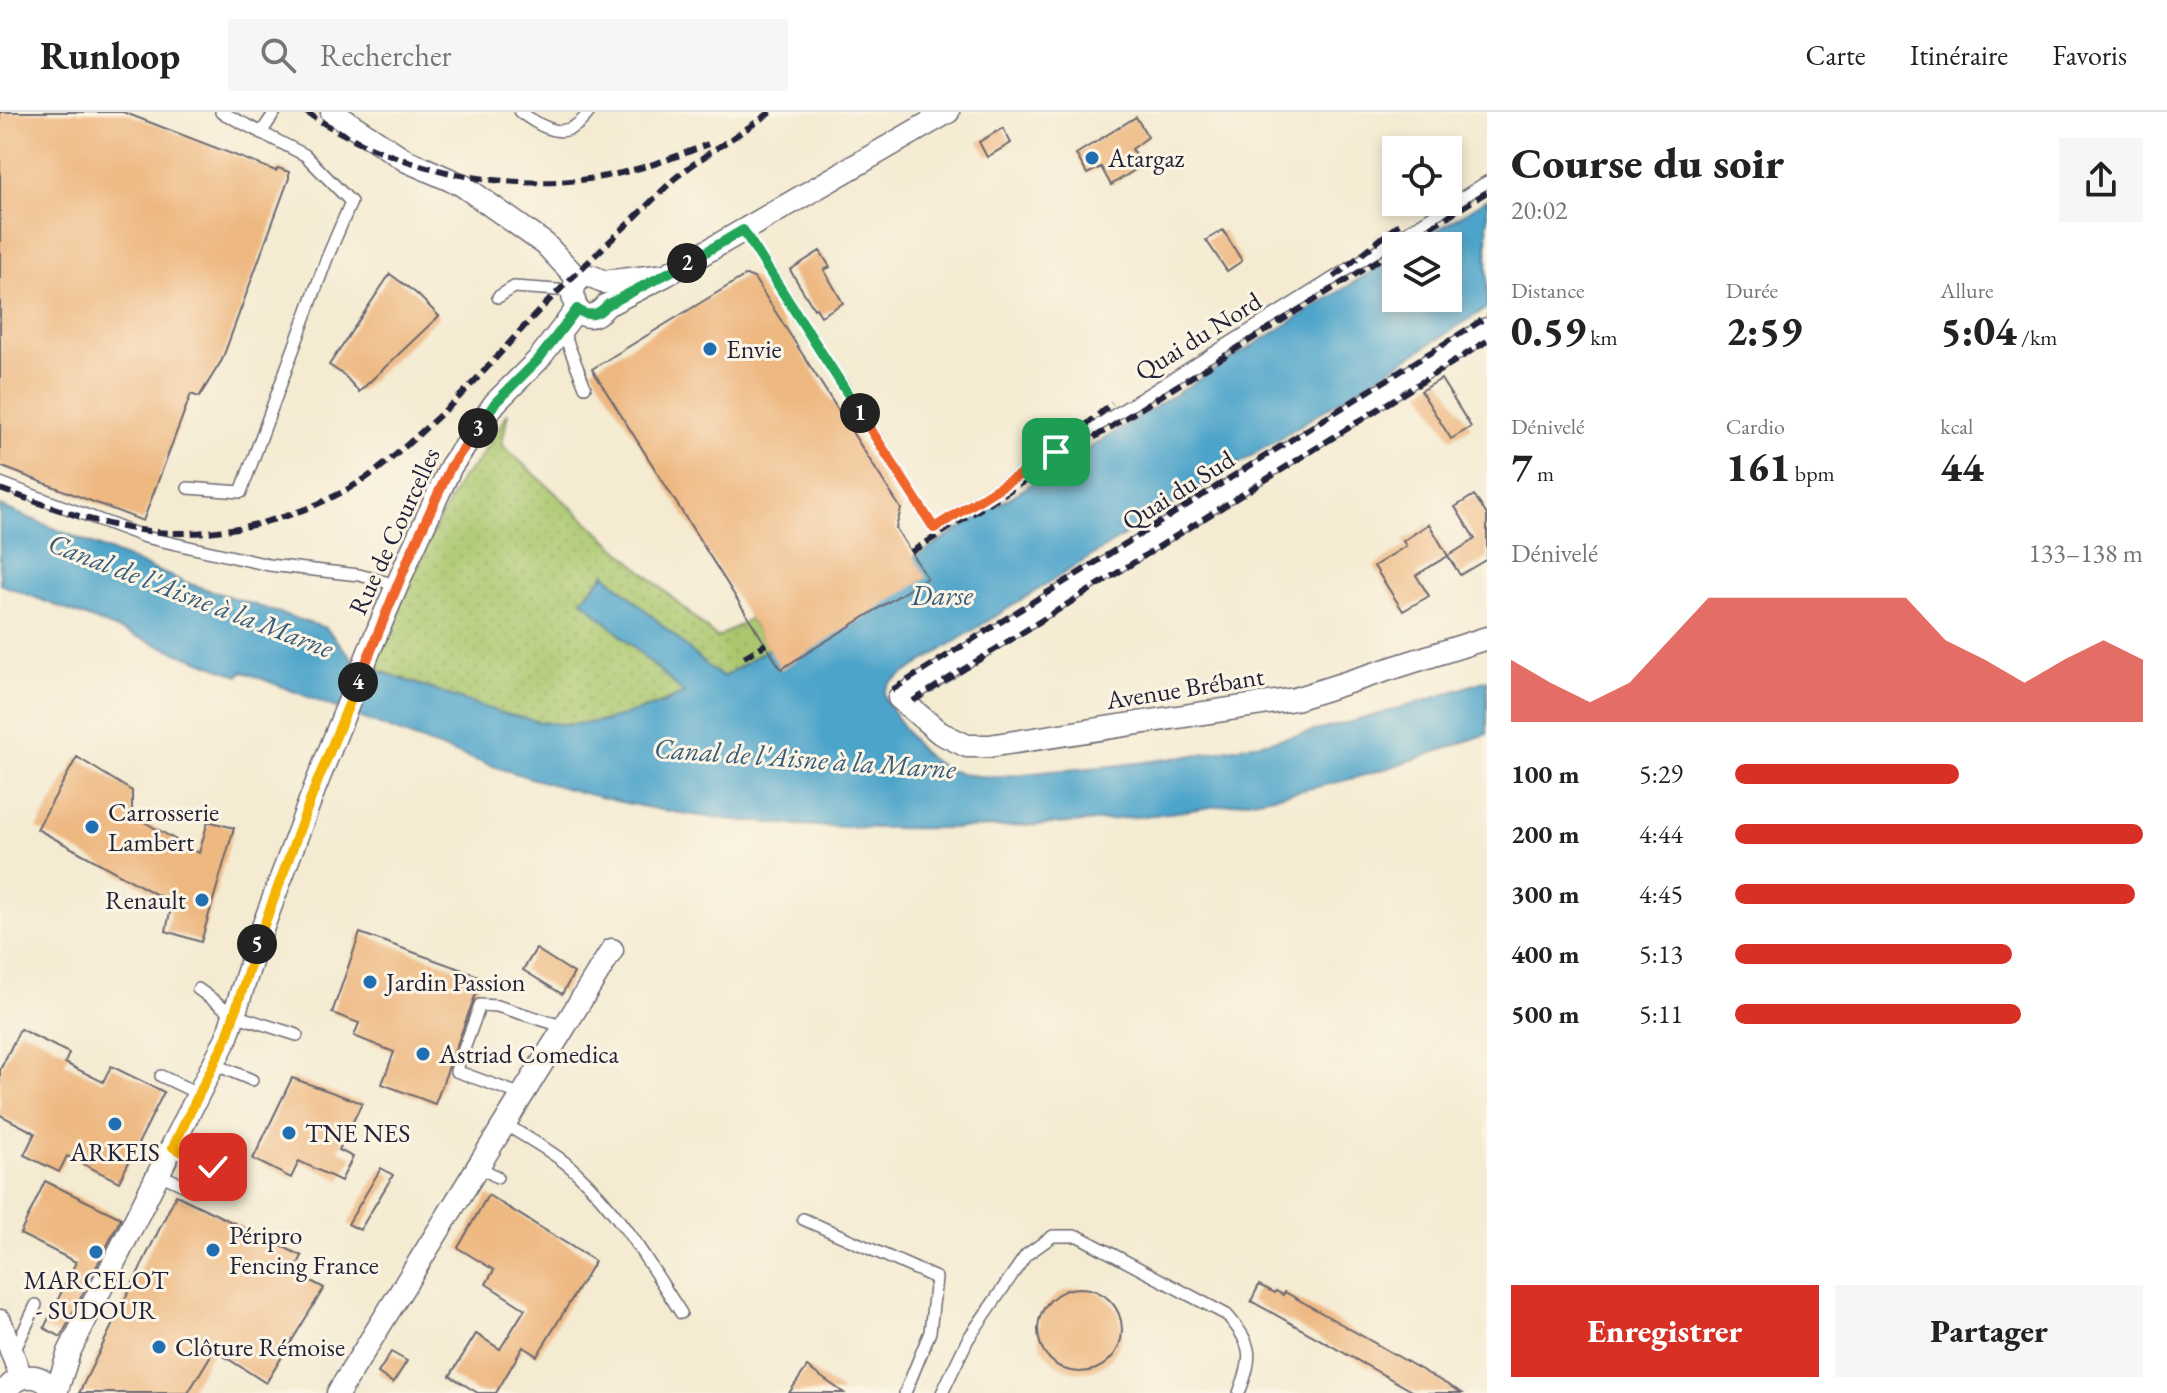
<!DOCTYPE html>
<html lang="fr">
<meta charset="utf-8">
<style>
:root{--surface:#fff;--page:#f6f6f6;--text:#222;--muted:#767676;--line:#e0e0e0;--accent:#d93025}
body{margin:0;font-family:"EB Garamond",serif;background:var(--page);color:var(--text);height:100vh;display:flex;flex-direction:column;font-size:30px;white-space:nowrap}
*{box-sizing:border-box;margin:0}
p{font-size:26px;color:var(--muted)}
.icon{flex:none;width:44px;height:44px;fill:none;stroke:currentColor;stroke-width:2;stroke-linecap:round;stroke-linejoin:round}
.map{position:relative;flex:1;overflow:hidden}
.drawer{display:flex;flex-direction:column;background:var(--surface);width:680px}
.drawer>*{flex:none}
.buttons{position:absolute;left:1382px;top:24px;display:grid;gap:16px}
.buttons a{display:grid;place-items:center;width:80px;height:80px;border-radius:0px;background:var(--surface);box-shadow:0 4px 12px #0003;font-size:40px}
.pin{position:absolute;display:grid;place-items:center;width:68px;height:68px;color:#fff;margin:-34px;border-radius:16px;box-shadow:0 4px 12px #0006}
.km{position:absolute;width:40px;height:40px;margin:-20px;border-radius:50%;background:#222;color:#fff;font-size:22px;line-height:40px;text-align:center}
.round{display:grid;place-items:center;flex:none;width:84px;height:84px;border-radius:0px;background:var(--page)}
.overview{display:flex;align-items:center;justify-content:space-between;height:136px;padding:0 24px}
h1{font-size:44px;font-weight:800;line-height:60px}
.figures{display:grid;grid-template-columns:repeat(3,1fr);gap:12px;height:136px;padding:8px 24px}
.figures div{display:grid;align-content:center}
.figures b{font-size:40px;font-weight:800}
.figures small{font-size:22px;font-weight:400}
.figures p{font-size:22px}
.chart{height:224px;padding:16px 24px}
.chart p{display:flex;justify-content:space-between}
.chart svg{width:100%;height:144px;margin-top:8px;fill:var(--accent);opacity:.7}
.button{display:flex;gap:16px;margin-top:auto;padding:16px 24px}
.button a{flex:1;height:92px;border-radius:0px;background:var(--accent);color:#fff;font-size:32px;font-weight:800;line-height:92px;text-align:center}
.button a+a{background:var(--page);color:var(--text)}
ul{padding:0 24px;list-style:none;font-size:26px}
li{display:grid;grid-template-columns:128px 96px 1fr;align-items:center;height:60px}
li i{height:20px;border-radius:10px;background:var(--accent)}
header{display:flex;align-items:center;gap:48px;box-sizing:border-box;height:112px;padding:0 40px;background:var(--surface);border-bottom:2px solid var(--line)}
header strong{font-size:38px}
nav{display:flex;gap:44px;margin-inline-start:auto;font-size:28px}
.search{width:560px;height:72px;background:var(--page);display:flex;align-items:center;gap:20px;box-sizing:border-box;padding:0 28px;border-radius:0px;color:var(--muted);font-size:30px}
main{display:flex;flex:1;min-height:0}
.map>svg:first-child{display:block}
.grass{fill:url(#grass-dots);stroke:#667454;stroke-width:2}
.water{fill:#4ea4ca;stroke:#386382;stroke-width:2}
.building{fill:#eeb881}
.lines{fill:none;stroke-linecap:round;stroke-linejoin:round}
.service-casing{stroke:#6c6870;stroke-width:14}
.minor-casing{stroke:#6c6870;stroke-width:25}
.service{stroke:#fff;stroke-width:11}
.minor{stroke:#fff;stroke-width:22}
.rail{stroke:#22223b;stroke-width:6;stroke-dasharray:12 6;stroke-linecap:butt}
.split-1-casing{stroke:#fff;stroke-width:16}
.split-2-casing{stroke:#fff;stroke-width:16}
.split-3-casing{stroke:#fff;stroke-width:16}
.split-4-casing{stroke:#fff;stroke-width:16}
.split-5-casing{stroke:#fff;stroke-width:16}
.split-6-casing{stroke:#fff;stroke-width:16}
.split-1{stroke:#f0652b;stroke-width:10}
.split-2{stroke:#22a559;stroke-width:10}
.split-3{stroke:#22a559;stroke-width:10}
.split-4{stroke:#f0652b;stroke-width:10}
.split-5{stroke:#f5b400;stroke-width:10}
.split-6{stroke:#f5b400;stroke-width:10}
.poi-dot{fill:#1f6fb2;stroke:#fcf5e5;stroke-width:3}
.labels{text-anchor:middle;stroke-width:6;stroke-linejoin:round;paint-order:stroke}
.poi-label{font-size:26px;fill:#22223b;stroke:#fcf5e5;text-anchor:start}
.street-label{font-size:26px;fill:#22223b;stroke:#fcf5e5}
.water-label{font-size:28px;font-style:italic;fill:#365c7b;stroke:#fcf5e5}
</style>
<header>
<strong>Runloop</strong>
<div class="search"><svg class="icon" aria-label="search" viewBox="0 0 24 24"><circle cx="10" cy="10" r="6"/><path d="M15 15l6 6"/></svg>Rechercher</div>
<nav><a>Carte</a><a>Itinéraire</a><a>Favoris</a></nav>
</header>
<main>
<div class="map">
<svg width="1487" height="1281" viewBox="0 0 1487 1281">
<defs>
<pattern id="grass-dots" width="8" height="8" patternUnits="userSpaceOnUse" patternTransform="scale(2)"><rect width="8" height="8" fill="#aac76e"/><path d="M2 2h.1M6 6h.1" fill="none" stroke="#92ab60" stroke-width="1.8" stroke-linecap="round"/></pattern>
</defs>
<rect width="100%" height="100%" fill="#fcf5e5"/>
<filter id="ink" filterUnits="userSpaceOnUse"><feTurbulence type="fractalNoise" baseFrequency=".0125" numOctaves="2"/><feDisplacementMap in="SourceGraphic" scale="16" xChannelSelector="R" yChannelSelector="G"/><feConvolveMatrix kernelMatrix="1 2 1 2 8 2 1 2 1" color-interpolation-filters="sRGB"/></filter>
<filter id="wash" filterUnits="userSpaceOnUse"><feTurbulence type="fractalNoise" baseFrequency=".006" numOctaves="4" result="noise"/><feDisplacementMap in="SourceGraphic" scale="32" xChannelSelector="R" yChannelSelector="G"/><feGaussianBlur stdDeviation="1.8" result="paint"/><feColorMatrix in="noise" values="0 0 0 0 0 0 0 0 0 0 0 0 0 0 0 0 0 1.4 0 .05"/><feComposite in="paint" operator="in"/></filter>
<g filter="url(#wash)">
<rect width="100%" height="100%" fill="#f4ebd2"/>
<path class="grass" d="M508,300l-6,33 215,193 32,-19 20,29 -46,29 -11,-7 -107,-96 -23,26 102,93c-36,17 -77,32 -117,31 -37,0 -73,-13 -107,-25 -29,-10 -58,-21 -87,-31l32,-82 55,-106 18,-19z"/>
<path class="water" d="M1487,87v109l-598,375 -5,9 1,7c17,26 34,59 64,71 31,12 71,4 103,1 152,-10 292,-41 435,-91v54c-46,16 -93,34 -141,46 -149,37 -298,50 -452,48 -91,-1 -180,-6 -269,-25 -132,-29 -257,-83 -383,-132l-3,5 -239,-92v-78l184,76 142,46 31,36 141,48 42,10 28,3 37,-4 59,-18 20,-10 -102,-93 23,-26 107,96 11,7 673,-421v42h52v-52h-36z"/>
<g id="blocks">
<g class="building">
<polygon points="0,0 123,0 276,59 278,56 289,60 289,66 222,248 199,285 191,282 143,409 0,354"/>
<polygon points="1136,5 1148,25 1132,37 1141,54 1111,73 1101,55 1087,62 1076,42"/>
<polygon points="1003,16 1011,31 987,45 979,30"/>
<polygon points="1223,118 1242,149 1227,159 1206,128"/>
<polygon points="820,139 830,155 824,158 843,191 821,204 816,196 814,197 790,158"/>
<polygon points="390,162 417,182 439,204 359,280 344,263 329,253"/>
<polygon points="746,163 754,166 901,397 896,416 927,466 781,557 592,257"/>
<polygon points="1441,267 1471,315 1451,327 1421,279"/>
<polygon points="1474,383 1487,403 1487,447 1460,463 1448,444 1475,427 1455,395"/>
<polygon points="1429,412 1448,444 1416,463 1429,484 1403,499 1374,454 1406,434 1403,429"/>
<polygon points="77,645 132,679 132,703 199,741 208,709 234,716 201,830 166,819 172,791 37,717"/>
<polygon points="360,821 482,865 435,992 382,972 394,940 354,924 359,911 332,901"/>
<polygon points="536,837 574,861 562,882 523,858"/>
<polygon points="20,917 69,941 65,951 103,970 111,954 164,980 119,1070 67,1044 59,1060 24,1043 35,1021 0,1003 0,958"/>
<polygon points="292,966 362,991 339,1038 353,1045 341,1069 299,1049 291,1066 253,1047"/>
<polygon points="381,1056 393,1063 360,1118 348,1112"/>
<polygon points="45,1069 121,1106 61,1225 44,1216 76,1150 20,1122"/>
<polygon points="176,1083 302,1144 294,1160 324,1176 266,1271 214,1238 188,1281 79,1281"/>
<polygon points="488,1083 595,1149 537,1244 523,1235 496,1281 478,1281 450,1264 476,1222 500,1237 525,1197 486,1172 494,1158 458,1136"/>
<polygon points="1259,1173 1275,1181 1276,1179 1283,1183 1285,1180 1462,1281 1416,1281 1251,1189"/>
<circle cx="1080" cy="1218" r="42"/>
<polygon points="391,1240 407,1249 393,1271 378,1261"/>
<polygon points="807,1255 844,1281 789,1281"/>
</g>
</g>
</g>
<g filter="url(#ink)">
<use href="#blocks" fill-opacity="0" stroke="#6c6870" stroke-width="2"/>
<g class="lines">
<g class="service-casing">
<g id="service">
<path d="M520,0c26,18 47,31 69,0"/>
<polyline points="261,21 275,0"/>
<polyline points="743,118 934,416 1487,70"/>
<polyline points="498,185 514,175 572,179"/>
<polyline points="562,217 585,275"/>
<polyline points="0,371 145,425 269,453 359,463 397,473"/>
<polyline points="188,376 241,380 327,146 351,90 305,43 221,0"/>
<polyline points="198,877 234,903 297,923"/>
<polyline points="214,952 252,968"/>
<polyline points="161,964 199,982"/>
<polyline points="522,983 456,959 480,893 497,894 565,915"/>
<path d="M505,1012c22,14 54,31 72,49 42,39 73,92 104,140"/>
<polyline points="173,1035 213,1055"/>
<polyline points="478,1054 497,1065"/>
<polyline points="159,1062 194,1078"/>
<polyline points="803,1107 936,1166 930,1220 905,1281"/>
<polyline points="13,1242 36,1193"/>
<path d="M942,1281l26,-54 58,-84 27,-19h25l149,79c27,31 26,41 12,78"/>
</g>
</g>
<g class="minor-casing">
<g id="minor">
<polyline points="332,0 407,49 462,73 545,132 579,168"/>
<path d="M666,163l-63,7c-46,-30 -34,65 4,23l59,-30 282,-163"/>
<polyline points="1487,217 899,586 940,621 967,634 989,634 1295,587 1487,526"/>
<polyline points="0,1209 21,1265"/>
<path d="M4,1281c13,-20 38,-23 51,0"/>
<polyline points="56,1281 69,1240 227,925 258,828 314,678 370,537 410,443 451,354 495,291 538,248 577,197"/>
<polyline points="338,1281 612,838"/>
</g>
</g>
<use href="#service" class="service"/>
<use href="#minor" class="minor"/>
<g class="rail">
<path d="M306,0c78,52 180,79 274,68 45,-5 87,-19 128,-36"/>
<polyline points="1400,134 1487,80"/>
<polyline points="1334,165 1399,112"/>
<polyline points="1057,338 1112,291"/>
<path d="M0,377c56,20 115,43 176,44 65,1 135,-19 190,-55 18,-12 34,-27 51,-42 15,-14 30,-27 44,-41 25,-25 47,-51 70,-76 46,-48 96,-93 143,-140 31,-25 65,-44 97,-67"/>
<polyline points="911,440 1396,137"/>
<polyline points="744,545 766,532"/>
<polyline points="892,578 1487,205"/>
<polyline points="913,589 1487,229"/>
</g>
</g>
</g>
<g class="lines" filter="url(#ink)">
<g class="split-1-casing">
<polyline id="split-1" points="860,301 934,416 1056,340"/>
</g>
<g class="split-2-casing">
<polyline id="split-2" points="687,151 743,118 860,301"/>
</g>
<g class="split-3-casing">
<path id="split-3" d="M478,316l17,-25 43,-43 39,-51c11,9 21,6 30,-4l80,-42"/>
</g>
<g class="split-4-casing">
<polyline id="split-4" points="358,570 410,443 451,354 478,316"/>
</g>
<g class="split-5-casing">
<polyline id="split-5" points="257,832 314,678 358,570"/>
</g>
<g class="split-6-casing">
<polyline id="split-6" points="213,1055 173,1035 227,925 257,832"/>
</g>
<use href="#split-1" class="split-1"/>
<use href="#split-2" class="split-2"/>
<use href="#split-3" class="split-3"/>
<use href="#split-4" class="split-4"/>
<use href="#split-5" class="split-5"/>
<use href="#split-6" class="split-6"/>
</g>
<g class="poi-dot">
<circle cx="1092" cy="46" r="8"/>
<circle cx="710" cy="237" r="8"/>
<circle cx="92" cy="715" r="8"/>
<circle cx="202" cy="788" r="8"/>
<circle cx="370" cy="870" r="8"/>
<circle cx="423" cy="942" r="8"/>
<circle cx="115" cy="1012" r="8"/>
<circle cx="289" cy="1021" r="8"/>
<circle cx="213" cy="1138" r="8"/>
<circle cx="96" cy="1140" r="8"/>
<circle cx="159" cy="1235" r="8"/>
</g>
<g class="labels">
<g class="poi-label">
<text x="1108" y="55">Atargaz</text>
<text x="726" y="246">Envie</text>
<text x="108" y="709">Carrosserie<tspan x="108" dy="30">Lambert</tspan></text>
<text x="186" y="797" text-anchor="end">Renault</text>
<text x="386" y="879">Jardin Passion</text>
<text x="439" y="951">Astriad Comedica</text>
<text x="305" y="1030">TNE NES</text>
<text x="115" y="1049" text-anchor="middle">ARKEIS</text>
<text x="229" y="1132">Péripro<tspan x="229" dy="30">Fencing France</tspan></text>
<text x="96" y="1177" text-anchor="middle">MARCELOT<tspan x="96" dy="30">- SUDOUR</tspan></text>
<text x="175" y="1244">Clôture Rémoise</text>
</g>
<g class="street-label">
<text transform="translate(1198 224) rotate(-32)" y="9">Quai du Nord</text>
<text transform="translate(1178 378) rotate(-32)" y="9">Quai du Sud</text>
<text transform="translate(394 419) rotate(-65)" y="9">Rue de Courcelles</text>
<text transform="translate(1185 576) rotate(-9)" y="9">Avenue Brébant</text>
</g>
<g class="water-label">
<text transform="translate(191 483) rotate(21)" y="10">Canal de l'Aisne à la Marne</text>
<text x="942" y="493">Darse</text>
<text transform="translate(805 646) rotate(4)" y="10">Canal de l'Aisne à la Marne</text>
</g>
</g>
</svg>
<div class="buttons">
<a><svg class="icon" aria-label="locate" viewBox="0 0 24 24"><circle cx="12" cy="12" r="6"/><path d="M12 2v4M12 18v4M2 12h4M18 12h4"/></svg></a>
<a><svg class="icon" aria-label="layers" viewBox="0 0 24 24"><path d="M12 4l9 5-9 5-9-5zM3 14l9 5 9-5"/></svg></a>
</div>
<div class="pin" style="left:1056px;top:340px;background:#1e9e55"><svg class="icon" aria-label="arrive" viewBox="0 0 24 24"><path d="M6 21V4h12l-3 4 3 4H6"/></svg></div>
<div class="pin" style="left:213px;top:1055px;background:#d93025"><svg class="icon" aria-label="check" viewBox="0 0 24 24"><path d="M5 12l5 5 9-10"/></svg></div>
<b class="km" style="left:860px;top:301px">1</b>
<b class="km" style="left:687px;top:151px">2</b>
<b class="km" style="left:478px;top:316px">3</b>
<b class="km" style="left:358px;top:570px">4</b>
<b class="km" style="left:257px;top:832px">5</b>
</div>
<section class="drawer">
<div class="overview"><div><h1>Course du soir</h1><p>20:02</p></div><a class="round"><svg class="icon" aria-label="share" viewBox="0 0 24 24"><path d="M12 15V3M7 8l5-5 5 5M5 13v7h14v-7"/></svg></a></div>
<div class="figures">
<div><p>Distance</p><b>0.59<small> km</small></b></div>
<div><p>Durée</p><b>2:59</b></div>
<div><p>Allure</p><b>5:04<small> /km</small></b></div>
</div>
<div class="figures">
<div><p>Dénivelé</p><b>7<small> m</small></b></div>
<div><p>Cardio</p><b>161<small> bpm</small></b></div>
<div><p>kcal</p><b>44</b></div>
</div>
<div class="chart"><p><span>Dénivelé</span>133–138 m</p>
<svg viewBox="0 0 160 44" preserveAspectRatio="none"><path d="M0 44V25L10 32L20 38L30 32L40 19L50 6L60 6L70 6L80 6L90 6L100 6L110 19L120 25L130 32L140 25L150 19L160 25V44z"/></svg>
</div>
<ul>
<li><b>100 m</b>5:29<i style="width:55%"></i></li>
<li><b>200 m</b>4:44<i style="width:100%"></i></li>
<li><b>300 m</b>4:45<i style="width:98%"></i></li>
<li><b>400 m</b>5:13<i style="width:68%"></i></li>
<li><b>500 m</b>5:11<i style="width:70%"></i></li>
</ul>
<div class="button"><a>Enregistrer</a><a>Partager</a></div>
</section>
</main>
